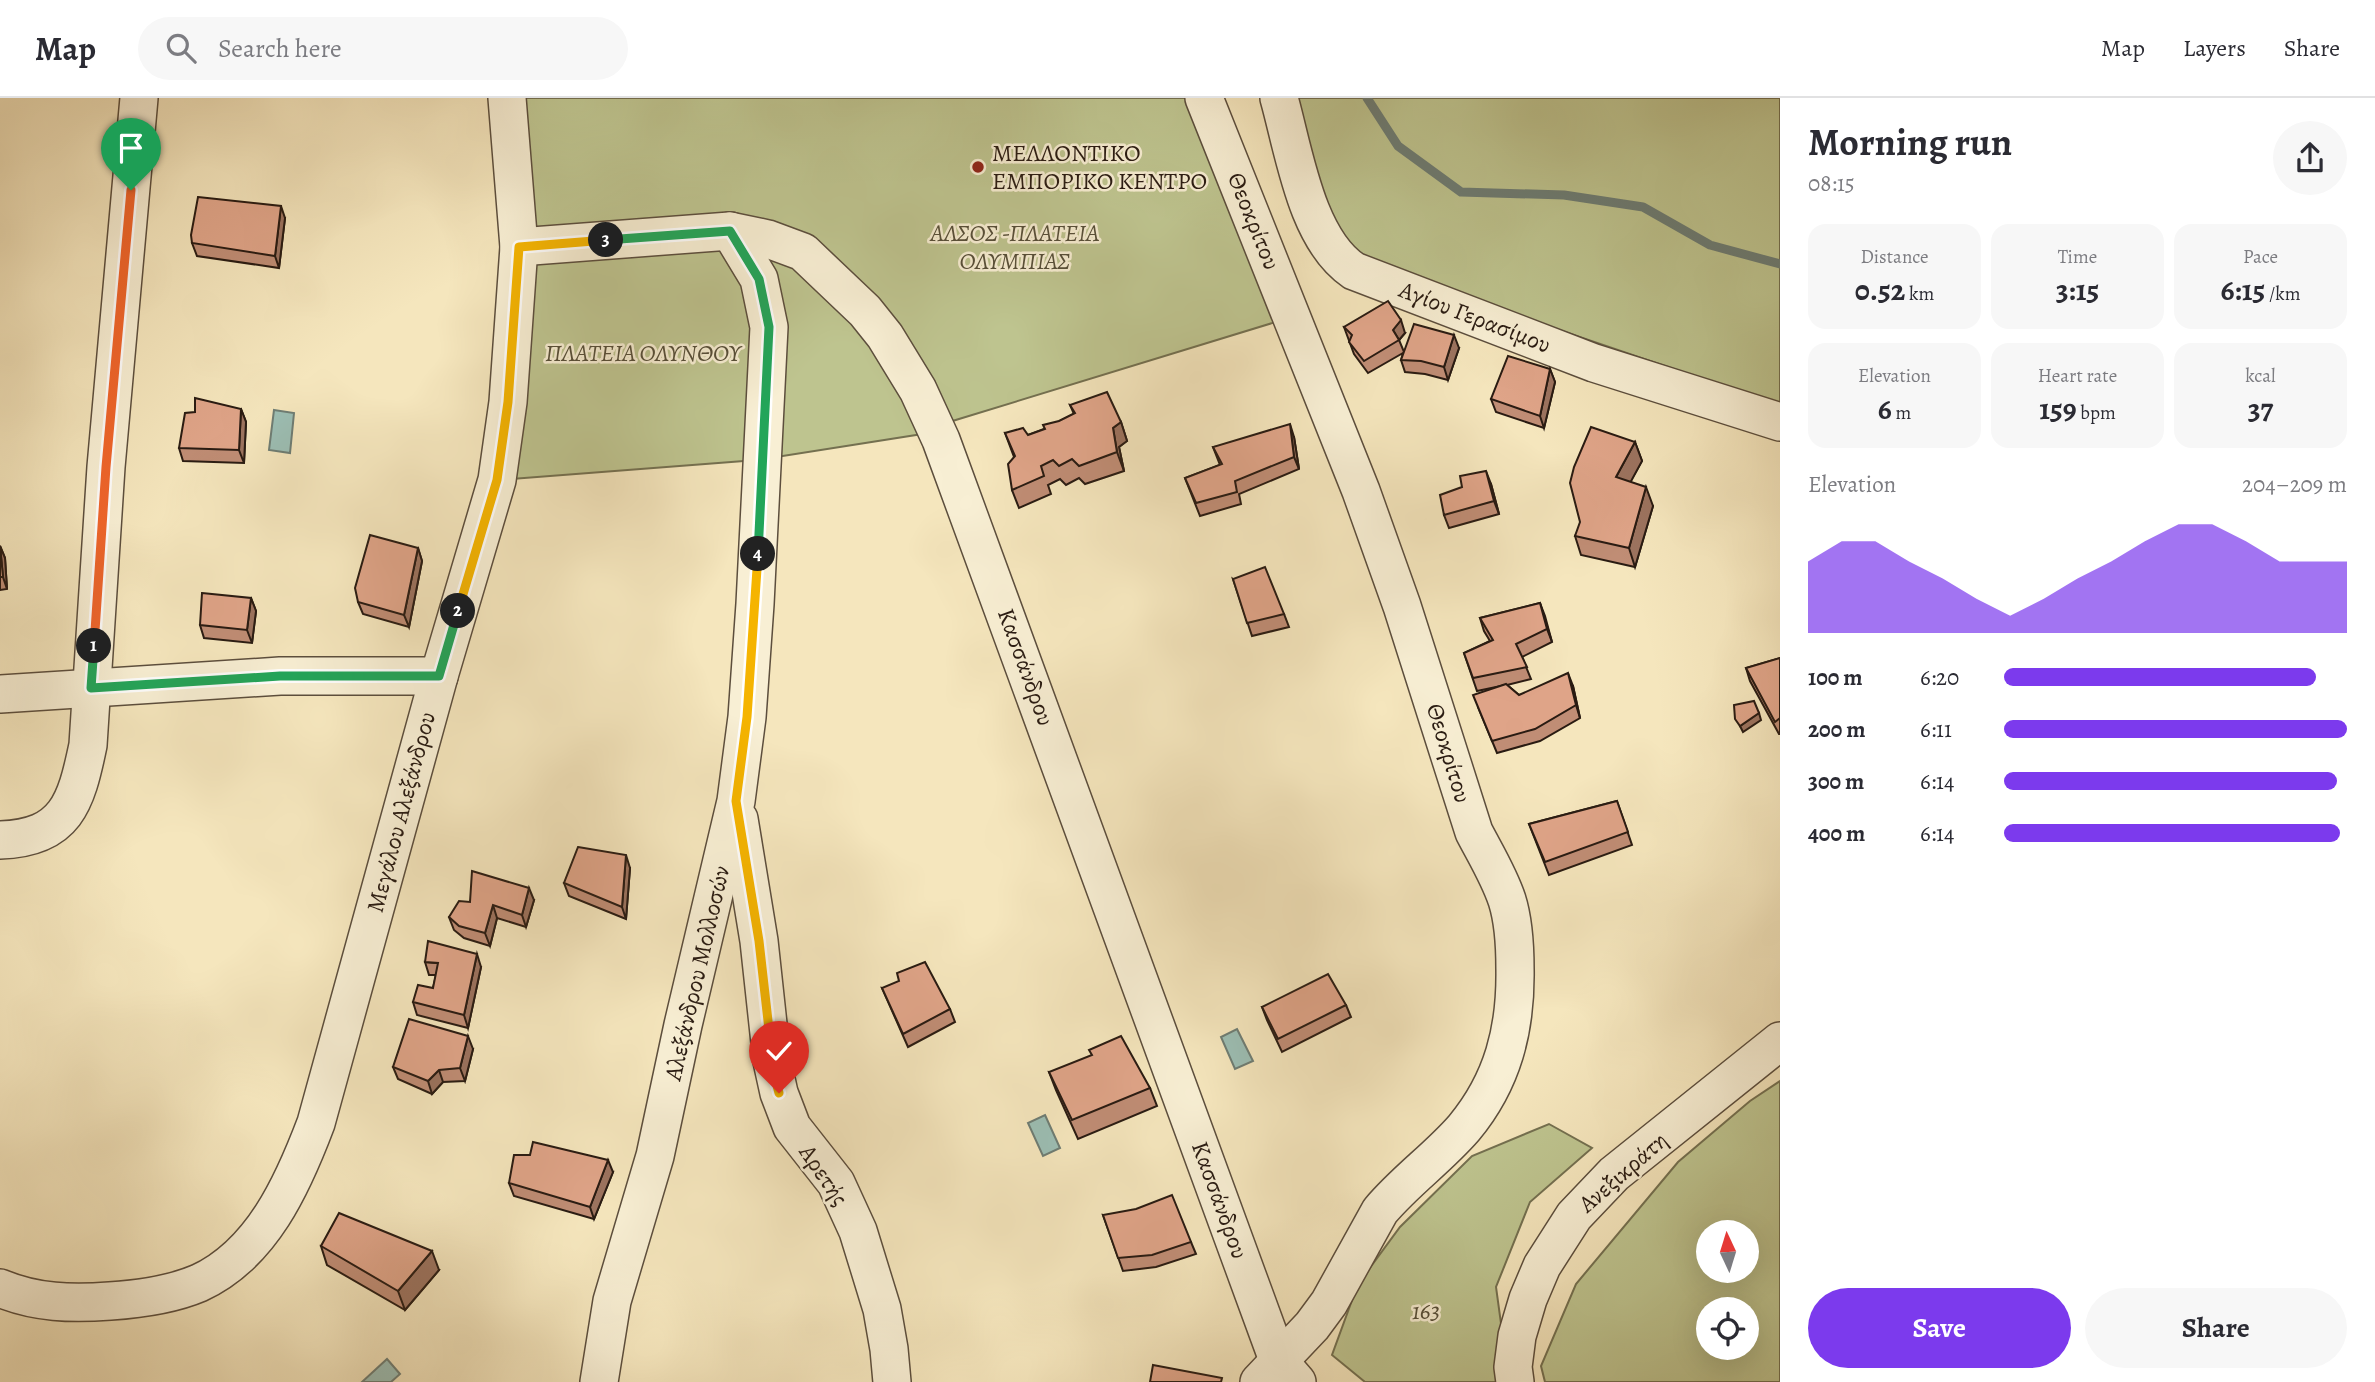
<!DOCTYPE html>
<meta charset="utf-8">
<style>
:root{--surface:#fff;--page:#f7f7f7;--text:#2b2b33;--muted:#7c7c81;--line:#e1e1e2;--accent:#7c3aed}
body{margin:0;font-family:Alegreya,serif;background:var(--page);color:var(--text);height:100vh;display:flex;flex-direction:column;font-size:26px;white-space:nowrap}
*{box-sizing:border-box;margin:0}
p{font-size:23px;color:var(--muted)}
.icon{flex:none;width:38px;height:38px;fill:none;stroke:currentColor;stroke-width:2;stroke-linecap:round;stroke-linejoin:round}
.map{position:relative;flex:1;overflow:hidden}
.drawer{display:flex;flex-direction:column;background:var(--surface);width:595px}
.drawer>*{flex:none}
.needle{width:46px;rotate:356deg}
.controls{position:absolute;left:1696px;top:1122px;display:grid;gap:14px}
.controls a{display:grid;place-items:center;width:63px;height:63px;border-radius:50%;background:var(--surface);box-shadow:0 7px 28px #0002;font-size:35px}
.pin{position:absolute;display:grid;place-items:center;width:60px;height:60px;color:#fff;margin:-72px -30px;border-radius:50% 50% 50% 0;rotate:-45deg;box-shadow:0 0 7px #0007}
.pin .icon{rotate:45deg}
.km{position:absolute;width:35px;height:35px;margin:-18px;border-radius:50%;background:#222;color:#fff;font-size:19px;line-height:35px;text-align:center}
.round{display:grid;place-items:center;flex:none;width:74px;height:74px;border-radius:37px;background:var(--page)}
.head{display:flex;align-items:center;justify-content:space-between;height:119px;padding:0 28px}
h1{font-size:38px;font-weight:600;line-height:52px}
.stats{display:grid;grid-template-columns:repeat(3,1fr);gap:10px;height:119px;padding:7px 28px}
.stats div{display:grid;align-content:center;border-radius:18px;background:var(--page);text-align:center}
.stats b{font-size:30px;font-weight:600}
.stats small{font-size:19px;font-weight:400}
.stats p{font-size:19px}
.chart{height:196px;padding:14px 28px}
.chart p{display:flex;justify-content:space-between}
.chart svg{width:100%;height:126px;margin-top:7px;fill:var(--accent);opacity:.7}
.button{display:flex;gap:14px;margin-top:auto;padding:14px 28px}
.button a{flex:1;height:80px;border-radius:42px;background:var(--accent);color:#fff;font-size:28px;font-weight:600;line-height:80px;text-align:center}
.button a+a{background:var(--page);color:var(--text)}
ul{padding:0 28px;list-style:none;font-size:23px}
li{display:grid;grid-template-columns:112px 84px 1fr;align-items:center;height:52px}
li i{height:18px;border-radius:9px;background:var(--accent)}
header{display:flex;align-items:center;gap:42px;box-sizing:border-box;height:98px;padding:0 35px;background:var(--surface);border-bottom:2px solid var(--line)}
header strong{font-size:33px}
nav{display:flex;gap:38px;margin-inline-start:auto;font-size:24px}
.search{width:490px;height:63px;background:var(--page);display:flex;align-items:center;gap:18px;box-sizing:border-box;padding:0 24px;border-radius:38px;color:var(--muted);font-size:26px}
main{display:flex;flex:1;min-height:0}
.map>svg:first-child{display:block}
.green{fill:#bec48f;stroke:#747050;stroke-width:2;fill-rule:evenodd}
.water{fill:#9cbfb5;stroke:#6e7d74;stroke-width:2}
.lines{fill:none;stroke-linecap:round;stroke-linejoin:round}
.stream{stroke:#6e7d74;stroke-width:9}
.minor-casing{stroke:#5c4e3d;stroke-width:40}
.minor{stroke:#f8efd4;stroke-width:37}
.wall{fill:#c08d75;stroke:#291b12;stroke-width:2}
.shaded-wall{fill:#9c735f;stroke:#291b12;stroke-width:2}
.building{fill:#dfa488;stroke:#291b12;stroke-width:2}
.split-1-casing{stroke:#fff;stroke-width:14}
.split-2-casing{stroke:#fff;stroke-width:14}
.split-3-casing{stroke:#fff;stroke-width:14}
.split-4-casing{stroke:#fff;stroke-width:14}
.split-5-casing{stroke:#fff;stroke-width:14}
.split-1{stroke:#f0652b;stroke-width:9}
.split-2{stroke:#22a559;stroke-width:9}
.split-3{stroke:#f5b400;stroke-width:9}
.split-4{stroke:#22a559;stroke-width:9}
.split-5{stroke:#f5b400;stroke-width:9}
.poi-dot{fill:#8f2418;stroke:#f8efd4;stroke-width:2.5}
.labels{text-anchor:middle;stroke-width:5;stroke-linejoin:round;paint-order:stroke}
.poi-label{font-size:24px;fill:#291b12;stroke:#f8efd4;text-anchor:start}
.street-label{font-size:24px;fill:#291b12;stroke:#f8efd4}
.park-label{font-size:24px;font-style:italic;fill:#564e38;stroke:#f8efd4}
</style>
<header>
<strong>Map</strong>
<div class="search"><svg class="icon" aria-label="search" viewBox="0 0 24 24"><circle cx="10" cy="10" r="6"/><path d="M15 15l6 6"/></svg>Search here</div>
<nav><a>Map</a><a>Layers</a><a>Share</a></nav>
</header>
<main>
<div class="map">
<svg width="1780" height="1284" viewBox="0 0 1780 1284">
<rect width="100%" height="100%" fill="#f5e6bd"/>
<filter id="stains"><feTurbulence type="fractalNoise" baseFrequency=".00286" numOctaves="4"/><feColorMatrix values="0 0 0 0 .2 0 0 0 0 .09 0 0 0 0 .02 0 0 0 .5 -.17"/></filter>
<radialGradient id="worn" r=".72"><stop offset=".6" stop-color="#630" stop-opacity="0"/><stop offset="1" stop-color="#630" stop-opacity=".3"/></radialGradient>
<g class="green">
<polygon points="507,0 1204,0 1292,219 946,325 935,334 757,362 497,382 518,136"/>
<polygon points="1290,0 1780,0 1780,307 1421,185 1339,146"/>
<path d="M1780,983v301h-235l-4,-16 35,-82 102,-122 72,-61zM1708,1134h38v38h-38zM1708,1211h38v39h-38z"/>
<polygon points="1549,1026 1592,1050 1530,1104 1496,1189 1509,1284 1365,1284 1332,1257 1358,1186 1400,1129 1472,1058"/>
</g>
<g class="water">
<polygon points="274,312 294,315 290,355 269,352"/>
<polygon points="1237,931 1253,963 1235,971 1221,939"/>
<polygon points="1045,1017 1060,1050 1043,1058 1028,1025"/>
<polygon points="387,1261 400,1276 391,1284 362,1284"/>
</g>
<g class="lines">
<polyline class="stream" points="1367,0 1398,48 1461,94 1564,97 1643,109 1710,147 1780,166"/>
<g class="minor-casing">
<g id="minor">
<path d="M1204,0l157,393 41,115 72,226c12,23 25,44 33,68 7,22 8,46 8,69 1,60 -12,112 -51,159 -26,30 -59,53 -84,83l-51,92 -17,23 -53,56"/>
<path d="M1279,0c15,53 27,141 75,173l240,92 186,59"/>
<polyline points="519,149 730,133 768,141 803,154 865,213 885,238 918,292 941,342 1278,1262 1297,1284"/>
<polyline points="0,596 280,578 439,578"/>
<polyline points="739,721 759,843 772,963 779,995 792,1029 836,1085 858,1133 882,1211 889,1251 892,1284"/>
<path d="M0,742c66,-2 76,-37 88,-95l18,-278 33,-369"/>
<path d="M0,1190c36,15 72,16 110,13 30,-2 61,-6 89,-18 63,-29 94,-99 117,-160l123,-447 58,-196 11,-78 11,-155 -12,-149"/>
<polyline points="599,1284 612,1203 655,1058 683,927 736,703 747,619 755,506 769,229 759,181 730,133"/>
<polyline points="1515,1284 1513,1269 1517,1238 1528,1201 1542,1168 1574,1118 1614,1076 1780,943"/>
</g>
</g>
<use href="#minor" class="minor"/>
</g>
<g class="wall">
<polygon points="285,120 279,170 197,158 192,145"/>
<polygon points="1344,229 1405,235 1399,242 1404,254 1459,250 1448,282 1425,276 1405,274 1401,262 1403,255 1368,275 1354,256"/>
<polygon points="1550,271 1555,284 1544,330 1496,314 1491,301"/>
<polygon points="1070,307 1121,324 1127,343 1119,349 1124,373 1085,386 1079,380 1066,387 1060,381 1048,387 1051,396 1019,410 1012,392 1014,359 1005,335 1028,337 1044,331 1074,316"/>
<polygon points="241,311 246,324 244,365 183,363 179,350"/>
<polygon points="1294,339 1299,371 1239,396 1241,406 1200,418 1185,380 1220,367 1213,349"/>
<polygon points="1635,344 1642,363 1630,384 1653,408 1635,469 1581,457 1575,438"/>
<polygon points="1491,386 1499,416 1449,430 1444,417"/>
<polygon points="0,448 5,460 7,491 0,492"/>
<polygon points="418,450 422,463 409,529 363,516 358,504"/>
<polygon points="1233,481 1284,516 1289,529 1252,538"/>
<polygon points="251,500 256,513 252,545 204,540 200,527"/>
<polygon points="1540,505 1552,544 1522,559 1531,581 1507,587 1519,597 1573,588 1580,620 1540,643 1497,655 1478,609 1501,588 1477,593 1464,555 1490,543 1484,533 1480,520"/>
<polygon points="1780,560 1780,636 1779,636 1750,583 1746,570"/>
<polygon points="1617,703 1632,747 1549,777 1529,726"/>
<polygon points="630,770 626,821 569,798 564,785"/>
<polygon points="534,802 526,829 497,820 490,848 464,840 454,832 449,819 470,804"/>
<polygon points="425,864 481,869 468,930 417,917 413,904 433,890 436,877 429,877"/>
<polygon points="882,890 950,911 955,924 908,949"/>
<polygon points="1346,907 1351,919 1282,954 1267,922 1262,909"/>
<polygon points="473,951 465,983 443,984 432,996 398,981 393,969"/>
<polygon points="1049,974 1150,990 1157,1008 1078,1041 1056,992"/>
<polygon points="613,1074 594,1121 514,1098 509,1085"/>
<polygon points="1103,1117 1191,1144 1196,1156 1156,1169 1123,1173"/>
<polygon points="321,1148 439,1172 405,1212 327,1167"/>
</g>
<g class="shaded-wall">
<polygon points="281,108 285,120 279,170 275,158"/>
<polygon points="1401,222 1405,235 1399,242 1393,232"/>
<polygon points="1454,237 1459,250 1448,282 1444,269"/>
<polygon points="1550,271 1555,284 1544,330 1540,318"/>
<polygon points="241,311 246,324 244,365 239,352"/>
<polygon points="1121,324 1127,343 1119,349 1124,373 1117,354 1113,330"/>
<polygon points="1290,326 1294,339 1299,371 1294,359"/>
<polygon points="1635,344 1642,363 1623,398 1616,379"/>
<polygon points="1486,373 1491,386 1499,416 1494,403"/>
<polygon points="1646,389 1653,408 1635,469 1629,450"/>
<polygon points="0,448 5,460 7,491 3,479"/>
<polygon points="418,450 422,463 409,529 404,517"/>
<polygon points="251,500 256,513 252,545 247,532"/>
<polygon points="1540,505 1545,518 1552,544 1547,531"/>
<polygon points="1568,575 1573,588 1580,620 1576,607"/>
<polygon points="1759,615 1761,622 1743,634 1740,628"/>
<polygon points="626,757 630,770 626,821 622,809"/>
<polygon points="529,790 534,802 526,829 522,817"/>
<polygon points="493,807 497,820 490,848 485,835"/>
<polygon points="477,856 481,869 468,930 464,917"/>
<polygon points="468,938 473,951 465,983 460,970"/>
<polygon points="439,972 443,984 432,996 428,983"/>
<polygon points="608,1062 613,1074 594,1121 590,1109"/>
<polygon points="432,1153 439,1172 405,1212 398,1193"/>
</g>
<g class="building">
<polygon points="198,99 281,108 275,158 192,145 191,137"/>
<polygon points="1388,203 1401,222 1393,232 1399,242 1364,263 1349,244 1352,237 1344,229"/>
<polygon points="1414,226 1454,237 1444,269 1421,263 1401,262"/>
<polygon points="1508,258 1550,271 1540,318 1491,301"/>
<polygon points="1107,294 1121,324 1113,330 1117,354 1079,368 1072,361 1059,368 1053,362 1041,368 1044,378 1012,392 1008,366 1015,358 1005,335 1023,330 1028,337 1045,331 1043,327 1059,323 1075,315 1070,307"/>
<polygon points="195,300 241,311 239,352 179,350 185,315 195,314"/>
<polygon points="1290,326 1294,359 1235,383 1237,394 1196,405 1185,380 1222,366 1213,349"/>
<polygon points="1591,329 1635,344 1616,379 1646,389 1629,450 1575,438 1580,424 1570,385 1574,369"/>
<polygon points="1486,373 1494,403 1444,417 1440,397 1462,389 1460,378"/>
<polygon points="370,437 418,450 404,517 358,504 355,490"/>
<polygon points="0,448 3,479 0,479"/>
<polygon points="1265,469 1284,516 1247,525 1233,481"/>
<polygon points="202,495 251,500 247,532 200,527"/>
<polygon points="1540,505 1547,531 1516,546 1527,569 1473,580 1464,555 1493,542 1480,520"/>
<polygon points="1780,560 1780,620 1775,624 1746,570"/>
<polygon points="1568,575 1576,607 1535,631 1492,643 1473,597 1506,586 1519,597"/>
<polygon points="1754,603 1759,615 1740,628 1735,621 1734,607"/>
<polygon points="1617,703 1628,734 1545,764 1529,726"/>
<polygon points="578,749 626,757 622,809 564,785"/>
<polygon points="472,773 529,790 522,817 493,807 485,835 459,828 449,819 459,803 470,804"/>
<polygon points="428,843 477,856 464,917 413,904 418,887 433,890 438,865 425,864"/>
<polygon points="925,864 950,911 903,936 882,890 899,883 897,875"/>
<polygon points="1328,876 1346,907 1278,941 1262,909"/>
<polygon points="409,921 468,938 460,970 439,972 428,983 393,969"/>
<polygon points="1121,938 1150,990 1072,1022 1049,974 1092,957 1089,952"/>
<polygon points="533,1044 608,1062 590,1109 509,1085 514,1057 530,1057"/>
<polygon points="1172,1097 1191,1144 1152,1157 1118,1160 1103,1117 1136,1111"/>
<polygon points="339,1115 432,1153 398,1193 321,1148"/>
<polygon points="1153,1267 1222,1280 1221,1284 1150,1284"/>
</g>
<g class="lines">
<g class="split-1-casing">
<polyline id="split-1" points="94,548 106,369 131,92"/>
</g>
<g class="split-2-casing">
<polyline id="split-2" points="94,548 91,590 280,578 439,578 458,513"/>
</g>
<g class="split-3-casing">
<polyline id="split-3" points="458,513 497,382 508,304 519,149 606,142"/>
</g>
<g class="split-4-casing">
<polyline id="split-4" points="606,142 730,133 759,181 769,229 758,456"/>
</g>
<g class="split-5-casing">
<polyline id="split-5" points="758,456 747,619 736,703 759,843 774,976 779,995"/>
</g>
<use href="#split-1" class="split-1"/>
<use href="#split-2" class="split-2"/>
<use href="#split-3" class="split-3"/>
<use href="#split-4" class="split-4"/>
<use href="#split-5" class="split-5"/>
</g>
<circle class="poi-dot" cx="978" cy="69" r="7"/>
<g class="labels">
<g class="poi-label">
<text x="992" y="63">ΜΕΛΛΟΝΤΙΚΟ<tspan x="992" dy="28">ΕΜΠΟΡΙΚΟ ΚΕΝΤΡΟ</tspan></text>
</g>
<g class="street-label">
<text transform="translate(1254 123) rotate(68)" y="8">Θεοκρίτου</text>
<text transform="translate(1475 219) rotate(21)" y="8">Αγίου Γερασίμου</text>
<text transform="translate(1026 569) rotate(70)" y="8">Κασσάνδρου</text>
<text transform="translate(1449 655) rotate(73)" y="8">Θεοκρίτου</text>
<text transform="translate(401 714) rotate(-75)" y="8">Μεγάλου Αλεξάνδρου</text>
<text transform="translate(697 875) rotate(-77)" y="8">Αλεξάνδρου Μολλοσών</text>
<text transform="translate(1623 1074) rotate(-41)" y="8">Ανεξικράτη</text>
<text transform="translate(824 1077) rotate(56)" y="8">Αρετής</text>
<text transform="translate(1220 1102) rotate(70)" y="8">Κασσάνδρου</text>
</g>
<g class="park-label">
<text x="1015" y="143">ΑΛΣΟΣ -ΠΛΑΤΕΙΑ<tspan x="1015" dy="28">ΟΛΥΜΠΙΑΣ</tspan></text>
<text x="643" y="263">ΠΛΑΤΕΙΑ ΟΛΥΝΘΟΥ</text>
<text x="1426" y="1221">163</text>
</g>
</g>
<rect width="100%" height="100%" filter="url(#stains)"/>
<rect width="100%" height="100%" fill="url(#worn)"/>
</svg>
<div class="controls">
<a><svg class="needle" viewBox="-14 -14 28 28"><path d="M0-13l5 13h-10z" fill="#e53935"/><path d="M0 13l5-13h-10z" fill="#7c7c81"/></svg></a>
<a><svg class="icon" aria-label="locate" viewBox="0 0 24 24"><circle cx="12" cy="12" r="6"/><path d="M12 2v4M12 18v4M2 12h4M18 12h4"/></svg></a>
</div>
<div class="pin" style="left:131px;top:92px;background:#1e9e55"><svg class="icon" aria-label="arrive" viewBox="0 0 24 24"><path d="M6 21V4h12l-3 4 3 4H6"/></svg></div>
<div class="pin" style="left:779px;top:995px;background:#d93025"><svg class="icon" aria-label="check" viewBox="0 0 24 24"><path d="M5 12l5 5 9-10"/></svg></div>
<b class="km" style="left:94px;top:548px">1</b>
<b class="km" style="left:458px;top:513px">2</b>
<b class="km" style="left:606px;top:142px">3</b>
<b class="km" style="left:758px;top:456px">4</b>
</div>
<section class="drawer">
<div class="head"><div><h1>Morning run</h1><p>08:15</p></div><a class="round"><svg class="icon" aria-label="share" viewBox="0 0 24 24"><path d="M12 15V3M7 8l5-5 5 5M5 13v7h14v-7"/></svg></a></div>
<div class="stats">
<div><p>Distance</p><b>0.52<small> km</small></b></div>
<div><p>Time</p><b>3:15</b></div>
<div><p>Pace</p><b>6:15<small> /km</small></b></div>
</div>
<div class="stats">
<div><p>Elevation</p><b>6<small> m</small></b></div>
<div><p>Heart rate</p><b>159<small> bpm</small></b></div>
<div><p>kcal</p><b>37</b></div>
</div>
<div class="chart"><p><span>Elevation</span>204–209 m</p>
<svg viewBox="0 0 160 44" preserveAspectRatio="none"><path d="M0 44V19L10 12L20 12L30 19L40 25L50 32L60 38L70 32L80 25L90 19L100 12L110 6L120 6L130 12L140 19L150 19L160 19V44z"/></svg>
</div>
<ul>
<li><b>100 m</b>6:20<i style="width:91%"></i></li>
<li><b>200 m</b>6:11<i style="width:100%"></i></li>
<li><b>300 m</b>6:14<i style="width:97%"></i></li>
<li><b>400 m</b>6:14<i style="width:98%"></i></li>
</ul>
<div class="button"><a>Save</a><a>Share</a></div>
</section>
</main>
